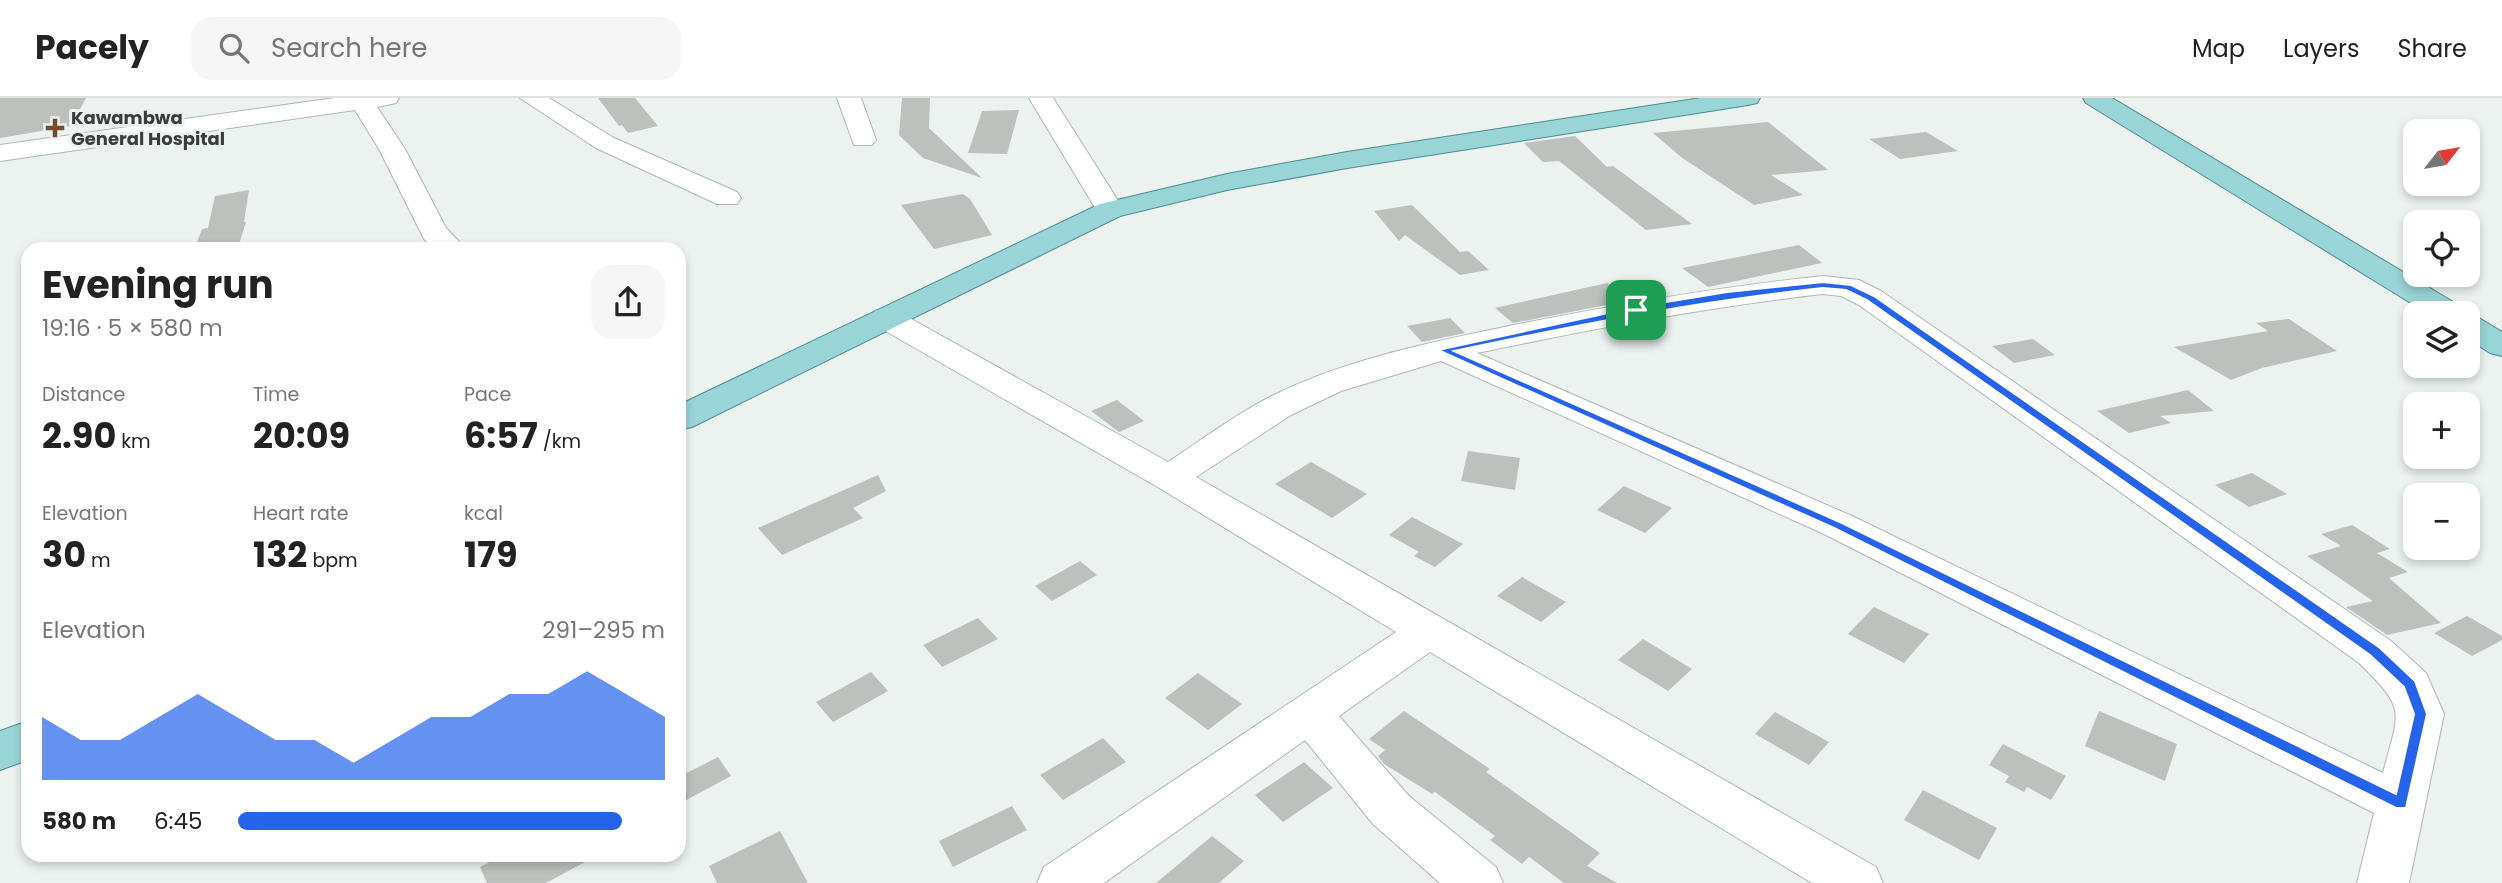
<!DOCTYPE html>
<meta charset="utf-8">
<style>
:root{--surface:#fff;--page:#f6f6f6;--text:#222;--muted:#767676;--line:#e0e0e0;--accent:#2563eb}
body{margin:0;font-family:Poppins,sans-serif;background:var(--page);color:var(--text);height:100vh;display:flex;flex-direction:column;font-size:26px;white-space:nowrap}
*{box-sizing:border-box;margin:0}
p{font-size:23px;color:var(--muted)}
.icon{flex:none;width:38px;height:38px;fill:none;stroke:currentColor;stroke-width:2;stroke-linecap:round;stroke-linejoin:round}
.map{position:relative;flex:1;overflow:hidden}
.details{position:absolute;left:21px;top:144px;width:665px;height:620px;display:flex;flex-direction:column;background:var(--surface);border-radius:21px;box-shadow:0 4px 10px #0003}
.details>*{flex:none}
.needle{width:46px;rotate:59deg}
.tools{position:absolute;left:2403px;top:21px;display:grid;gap:14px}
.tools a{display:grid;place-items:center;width:77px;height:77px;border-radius:14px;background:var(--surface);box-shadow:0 4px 10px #0003;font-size:35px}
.pin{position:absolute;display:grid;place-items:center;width:60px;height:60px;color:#fff;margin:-30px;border-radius:14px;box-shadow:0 4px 10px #0006}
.round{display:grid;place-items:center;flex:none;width:74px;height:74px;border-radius:21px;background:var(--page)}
.summary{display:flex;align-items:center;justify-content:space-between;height:119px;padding:0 21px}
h1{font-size:38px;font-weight:700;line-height:52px}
.metrics{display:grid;grid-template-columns:repeat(3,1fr);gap:10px;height:119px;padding:7px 21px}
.metrics div{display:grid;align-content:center}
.metrics b{font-size:35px;font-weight:700}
.metrics small{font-size:19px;font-weight:400}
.metrics p{font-size:19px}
.chart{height:196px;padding:14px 21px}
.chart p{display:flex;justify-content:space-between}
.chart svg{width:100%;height:126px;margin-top:7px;fill:var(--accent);opacity:.7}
ul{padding:0 21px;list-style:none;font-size:23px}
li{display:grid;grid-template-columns:112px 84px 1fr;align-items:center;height:52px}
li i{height:18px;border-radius:9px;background:var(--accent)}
header{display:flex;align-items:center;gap:42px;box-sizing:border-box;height:98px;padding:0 35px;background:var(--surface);border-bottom:2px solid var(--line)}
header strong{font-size:33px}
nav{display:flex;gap:38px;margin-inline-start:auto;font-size:24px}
.search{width:490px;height:63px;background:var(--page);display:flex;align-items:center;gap:18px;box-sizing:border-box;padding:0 24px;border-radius:21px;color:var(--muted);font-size:26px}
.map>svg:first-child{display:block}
.building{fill:#bcc1bd}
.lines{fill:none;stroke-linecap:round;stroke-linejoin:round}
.minor-casing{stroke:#afb6b4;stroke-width:2}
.major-casing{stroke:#4c8d8f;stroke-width:2}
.minor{fill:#fff;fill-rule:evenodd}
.major{fill:#99d4d6;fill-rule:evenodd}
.route{fill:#2563eb;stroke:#fff;stroke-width:2;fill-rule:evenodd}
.poi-dot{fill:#744d2a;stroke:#ebf2f0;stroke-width:2.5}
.labels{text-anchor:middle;stroke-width:6;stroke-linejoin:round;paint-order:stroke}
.far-poi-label{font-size:18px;font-weight:bold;fill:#3a3d3c;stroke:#ebf2f0;text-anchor:start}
</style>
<header>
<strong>Pacely</strong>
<div class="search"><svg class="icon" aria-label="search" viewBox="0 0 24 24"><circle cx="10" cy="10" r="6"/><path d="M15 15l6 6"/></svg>Search here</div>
<nav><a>Map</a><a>Layers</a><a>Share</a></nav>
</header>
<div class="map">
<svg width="2502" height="785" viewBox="0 0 2502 785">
<rect width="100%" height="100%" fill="#ebf2f0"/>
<g class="building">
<polygon points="0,0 86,0 71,28 0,40"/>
<polygon points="598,0 635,0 658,28 628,35 622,27 619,28"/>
<polygon points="902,0 930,0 929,30 982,80 923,60 899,37"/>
<polygon points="1019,12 1007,56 968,55 982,13"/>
<polygon points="1768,24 1828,72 1771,77 1803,97 1754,107 1681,59 1653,35"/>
<polygon points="1926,34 1958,53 1900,61 1869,41"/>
<polygon points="1575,38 1607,69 1613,68 1692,126 1646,132 1559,63 1543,64 1524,45"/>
<polygon points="249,92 244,124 246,124 238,150 195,150 202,131 208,130 215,98"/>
<polygon points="963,96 970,101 992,137 934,151 901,107"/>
<polygon points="1412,107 1460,154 1468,153 1489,172 1460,177 1405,137 1399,143 1374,113"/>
<polygon points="1799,147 1822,165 1708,189 1682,170"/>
<polygon points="1607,185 1627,203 1513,225 1495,210"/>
<polygon points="1450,220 1465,235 1422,244 1407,228"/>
<polygon points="2289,221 2337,253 2262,270 2231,282 2174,249 2268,233 2256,225"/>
<polygon points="2033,241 2055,257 2014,265 1992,248"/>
<polygon points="2188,292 2214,313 2160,318 2171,325 2129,335 2097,313"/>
<polygon points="1117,302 1144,323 1119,334 1091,313"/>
<polygon points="1468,353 1520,360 1515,392 1461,383"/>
<polygon points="1311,364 1367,396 1332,420 1275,386"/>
<polygon points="2252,375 2287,396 2249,409 2215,387"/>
<polygon points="878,377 886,393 853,410 863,420 782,457 758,430"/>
<polygon points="1624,388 1672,410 1645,435 1597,412"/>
<polygon points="1412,419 1463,446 1435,469 1414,458 1419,454 1389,437"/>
<polygon points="2352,427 2390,451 2377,455 2408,474 2389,480 2441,525 2387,537 2346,509 2373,503 2307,458 2341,448 2321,436"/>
<polygon points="1080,463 1097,477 1052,503 1035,488"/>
<polygon points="1522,479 1566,504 1541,524 1497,498"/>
<polygon points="1874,509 1929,536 1904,565 1848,536"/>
<polygon points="2467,518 2502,538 2502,542 2472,558 2434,535"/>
<polygon points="978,520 998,541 942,569 923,547"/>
<polygon points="1643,541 1692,571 1668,593 1618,562"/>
<polygon points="871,574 888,593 833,624 816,604"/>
<polygon points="1198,575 1242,606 1208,632 1165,600"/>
<polygon points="1404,613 1490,671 1486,674 1600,755 1587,768 1617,785 1564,785 1529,759 1522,766 1490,742 1495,738 1435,694 1432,696 1384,666 1378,658 1385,652 1369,641"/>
<polygon points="2099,613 2177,646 2165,683 2085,648"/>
<polygon points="1775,614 1829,644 1809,667 1755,636"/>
<polygon points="1103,640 1126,664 1063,702 1040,677"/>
<polygon points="2003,646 2066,678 2051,702 2027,689 2024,694 2005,684 2009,678 1989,667"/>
<polygon points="718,659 731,678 679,706 679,679"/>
<polygon points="1304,664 1333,690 1283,724 1255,697"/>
<polygon points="1923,692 1997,730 1979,762 1904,722"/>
<polygon points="1012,708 1027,732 953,769 939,743"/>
<polygon points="780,733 808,785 717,785 709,768"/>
<polygon points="1212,738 1244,763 1219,785 1156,785"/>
<polygon points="505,756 600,756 546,785 487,785 480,769"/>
</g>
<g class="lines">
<g class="minor-casing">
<g id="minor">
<polygon points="335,0 399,0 396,5 377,9 405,51 446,130 465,150 434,150 424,141 379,51 355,12 0,63 0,47"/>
<polygon points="520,0 549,0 614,40 737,94 741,100 737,106 717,106 596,50"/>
<polygon points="837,0 861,0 876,42 872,47 854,47"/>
<polygon points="1029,0 1053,0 1124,112 1120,118 1110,120 1100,118"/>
<path d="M1823,178l36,4 22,11 510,350 35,32 18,41 -35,169h-52l17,-70 -550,-279 -383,-173 -100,30 -50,24 -95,62 680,390 7,16h-71l-382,-231 -91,64 70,80 87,71 7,16h-63l-67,-59 -68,-84 -201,143h-67l7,-16 352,-235 -240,-146 -281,-161 -5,-7 5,-7 11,-3 11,3 271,151c32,-21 64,-45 98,-63 75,-39 162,-56 243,-73 105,-21 208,-39 314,-50zM1823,196l18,2 18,9 500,358c49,48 40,47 24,110l-531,-257 -375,-163c116,-24 229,-46 346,-59z"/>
</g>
</g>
<g class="major-casing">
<g id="major">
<polygon points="1701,0 1760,0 1757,5 1748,7 1347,70 1227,92 1120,118 692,329 679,332 679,307 1100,106 1227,76 1347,54"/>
<polygon points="2083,0 2112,0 2460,208 2465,215 2427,215 2086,5"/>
<polygon points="2468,217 2479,220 2502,234 2502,258 2490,255 2468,241"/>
<polygon points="28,623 28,662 0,672 0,633"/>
</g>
</g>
<use href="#minor" class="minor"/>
<use href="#major" class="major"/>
</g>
<path class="route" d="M1823,184l28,3 23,11 506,352 35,33 12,33 -21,94h-10l-562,-280 -396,-178 198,-43 91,-15zM1823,190l23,2 21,10 503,355 34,32 10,27 -18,80 -554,-271 -388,-172c122,-26 244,-50 369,-63z"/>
<path class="poi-dot" d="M51.5 19.5h7v7h7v7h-7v7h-7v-7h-7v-7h7z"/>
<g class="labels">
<g class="far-poi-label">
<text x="71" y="26">Kawambwa<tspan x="71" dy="21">General Hospital</tspan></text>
</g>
</g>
</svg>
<div class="tools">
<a><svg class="needle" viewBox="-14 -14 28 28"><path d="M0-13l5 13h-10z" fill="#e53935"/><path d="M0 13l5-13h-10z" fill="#767676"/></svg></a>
<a><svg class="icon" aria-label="locate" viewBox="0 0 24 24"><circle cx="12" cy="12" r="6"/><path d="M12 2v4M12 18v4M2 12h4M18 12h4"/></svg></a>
<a><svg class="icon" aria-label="layers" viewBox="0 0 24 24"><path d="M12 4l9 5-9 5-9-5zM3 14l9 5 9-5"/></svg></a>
<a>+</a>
<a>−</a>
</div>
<div class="pin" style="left:1636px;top:212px;background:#1e9e55"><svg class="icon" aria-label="arrive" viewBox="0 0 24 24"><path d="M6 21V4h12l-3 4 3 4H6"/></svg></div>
<section class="details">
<div class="summary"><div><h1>Evening run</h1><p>19:16 · 5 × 580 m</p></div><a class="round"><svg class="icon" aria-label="share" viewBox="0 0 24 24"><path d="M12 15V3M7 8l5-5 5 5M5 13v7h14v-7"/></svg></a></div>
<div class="metrics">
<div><p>Distance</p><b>2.90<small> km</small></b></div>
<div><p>Time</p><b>20:09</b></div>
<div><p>Pace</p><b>6:57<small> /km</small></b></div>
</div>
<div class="metrics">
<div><p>Elevation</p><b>30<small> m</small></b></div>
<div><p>Heart rate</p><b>132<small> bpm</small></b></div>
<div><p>kcal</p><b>179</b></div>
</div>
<div class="chart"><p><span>Elevation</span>291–295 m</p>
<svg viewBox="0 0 160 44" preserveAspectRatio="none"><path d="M0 44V22L10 30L20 30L30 22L40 14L50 22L60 30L70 30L80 38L90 30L100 22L110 22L120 14L130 14L140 6L150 14L160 22V44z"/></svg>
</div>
<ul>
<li><b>580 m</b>6:45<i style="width:90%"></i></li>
</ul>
</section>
</div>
